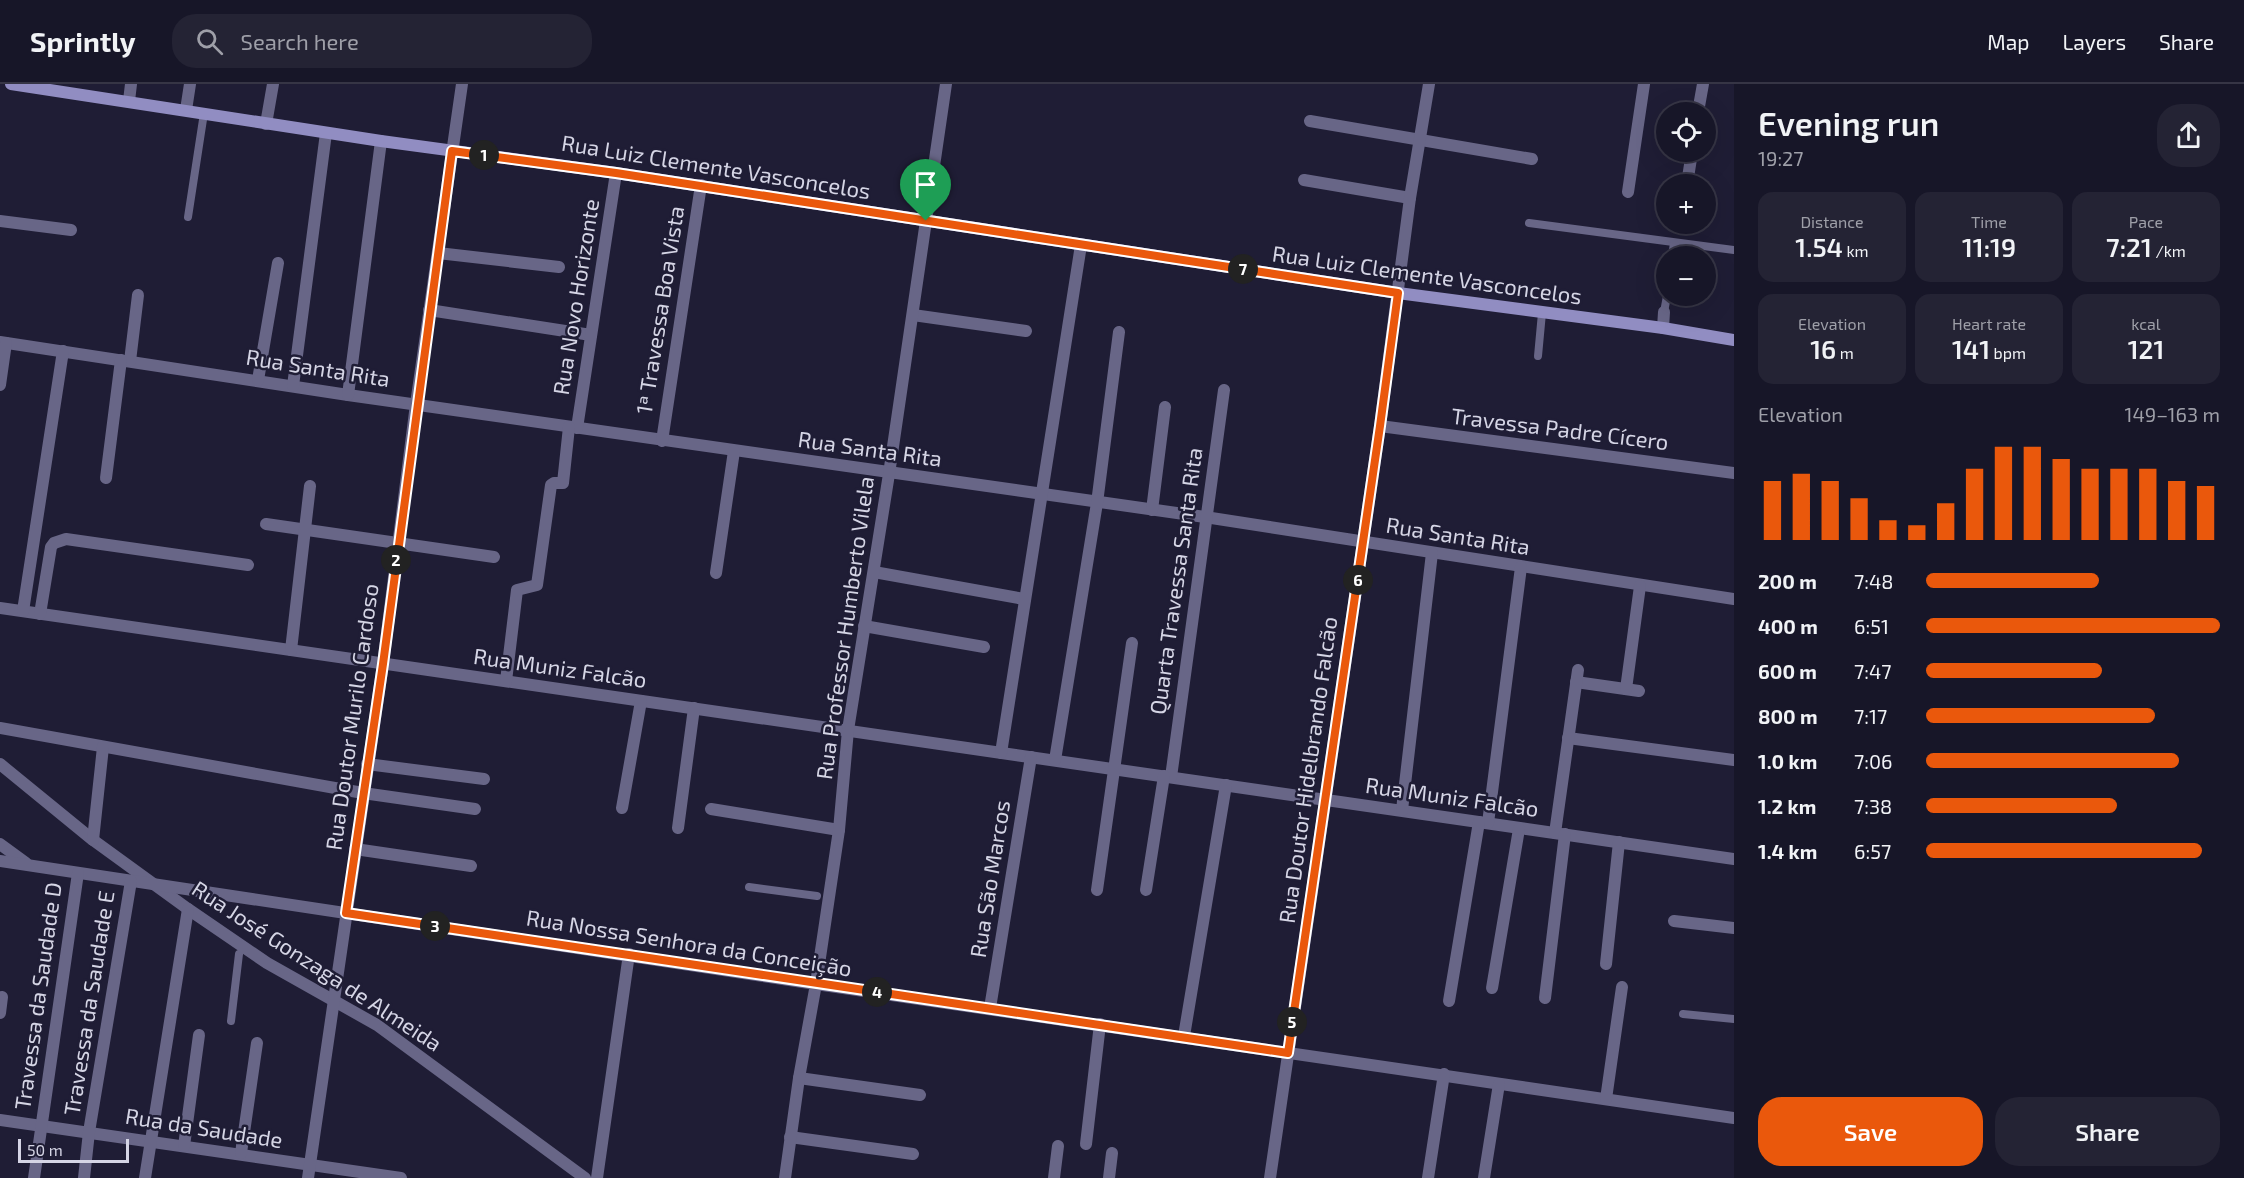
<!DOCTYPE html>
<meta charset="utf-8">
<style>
:root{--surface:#171628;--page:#242334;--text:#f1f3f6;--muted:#9e9fa8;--line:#363545;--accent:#ea580c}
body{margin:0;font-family:"Exo 2",sans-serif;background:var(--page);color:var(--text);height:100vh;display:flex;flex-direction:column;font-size:22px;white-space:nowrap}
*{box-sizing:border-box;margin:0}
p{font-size:20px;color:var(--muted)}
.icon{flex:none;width:33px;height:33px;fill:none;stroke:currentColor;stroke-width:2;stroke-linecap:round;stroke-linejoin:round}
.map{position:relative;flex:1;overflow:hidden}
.details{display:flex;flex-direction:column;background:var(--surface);width:510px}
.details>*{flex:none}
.fabs{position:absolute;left:1656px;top:18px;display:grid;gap:12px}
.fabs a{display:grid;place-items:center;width:60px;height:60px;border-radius:50%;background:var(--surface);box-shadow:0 6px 24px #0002,0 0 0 2px var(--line);font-size:30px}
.scale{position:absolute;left:18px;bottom:15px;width:111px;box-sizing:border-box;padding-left:6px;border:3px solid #d5d5e5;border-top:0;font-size:16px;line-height:21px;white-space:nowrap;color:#d5d5e5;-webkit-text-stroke:4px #1f1d35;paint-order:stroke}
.pin{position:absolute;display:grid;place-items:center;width:51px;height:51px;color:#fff;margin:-62px -26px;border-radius:50% 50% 50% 0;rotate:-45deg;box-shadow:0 0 6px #0007}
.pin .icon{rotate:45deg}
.km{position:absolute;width:30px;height:30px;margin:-15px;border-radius:50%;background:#222;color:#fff;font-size:16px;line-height:30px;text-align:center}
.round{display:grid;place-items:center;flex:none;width:63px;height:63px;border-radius:24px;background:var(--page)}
.summary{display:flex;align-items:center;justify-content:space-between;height:102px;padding:0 24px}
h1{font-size:33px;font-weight:600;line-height:45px}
.figures{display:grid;grid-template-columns:repeat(3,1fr);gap:9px;height:102px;padding:6px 24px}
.figures div{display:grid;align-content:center;border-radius:15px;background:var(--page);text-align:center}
.figures b{font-size:26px;font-weight:600}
.figures small{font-size:16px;font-weight:400}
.figures p{font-size:16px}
.chart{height:168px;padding:12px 24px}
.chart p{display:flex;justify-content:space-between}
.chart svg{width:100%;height:108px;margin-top:6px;stroke:var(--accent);stroke-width:6}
.action{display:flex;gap:12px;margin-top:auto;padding:12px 24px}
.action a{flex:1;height:69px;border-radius:24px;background:var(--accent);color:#fff;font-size:24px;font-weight:600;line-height:69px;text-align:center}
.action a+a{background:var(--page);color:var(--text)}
ul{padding:0 24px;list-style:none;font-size:20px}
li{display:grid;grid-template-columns:96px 72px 1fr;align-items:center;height:45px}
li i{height:15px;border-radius:8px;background:var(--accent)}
header{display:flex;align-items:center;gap:36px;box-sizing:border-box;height:84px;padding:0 30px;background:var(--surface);border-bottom:2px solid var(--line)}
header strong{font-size:28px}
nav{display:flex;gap:33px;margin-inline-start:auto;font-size:21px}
.search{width:420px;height:54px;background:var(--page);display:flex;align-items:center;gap:15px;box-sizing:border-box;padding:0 21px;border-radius:24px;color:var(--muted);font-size:22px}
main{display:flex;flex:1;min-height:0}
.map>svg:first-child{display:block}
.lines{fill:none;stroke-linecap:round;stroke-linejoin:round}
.lane{stroke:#686687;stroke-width:8}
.street{stroke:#686687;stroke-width:12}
.secondary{stroke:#918dc2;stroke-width:12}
.route-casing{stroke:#fff;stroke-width:12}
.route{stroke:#ea580c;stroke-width:8}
.labels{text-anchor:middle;stroke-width:5;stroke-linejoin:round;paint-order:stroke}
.street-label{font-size:22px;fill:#d5d5e5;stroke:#1f1d35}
</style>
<header>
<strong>Sprintly</strong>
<div class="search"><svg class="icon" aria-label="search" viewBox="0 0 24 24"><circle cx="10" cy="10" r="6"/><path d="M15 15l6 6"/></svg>Search here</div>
<nav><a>Map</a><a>Layers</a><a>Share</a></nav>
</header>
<main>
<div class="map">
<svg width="1734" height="1094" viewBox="0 0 1734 1094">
<rect width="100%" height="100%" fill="#1f1d35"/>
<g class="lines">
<g class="lane">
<polyline points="188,133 204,29"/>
<polyline points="1529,139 1734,166"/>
<polyline points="1672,172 1674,159"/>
<polyline points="1664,228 1667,212"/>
<polyline points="1538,272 1542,229"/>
<polyline points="749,803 817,812"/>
<polyline points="1683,930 1734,935"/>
<polyline points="231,937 239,870"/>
</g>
<g class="street">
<polyline points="129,17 131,0"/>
<polyline points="186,26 190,0"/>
<polyline points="1698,28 1703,0"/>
<polyline points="1310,37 1532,75"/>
<polyline points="266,40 273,0"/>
<polyline points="1304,96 1410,114"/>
<polyline points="1687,100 1692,68"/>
<polyline points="1628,108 1644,0"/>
<polyline points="0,137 71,146"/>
<polyline points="438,169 559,183"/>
<polyline points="429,226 591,251"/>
<polyline points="913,231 1026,247"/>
<polyline points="1663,244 1664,228"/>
<polyline points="0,258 348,311 1205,433 1734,515"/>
<polyline points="130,277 138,211"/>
<polyline points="258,296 278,179"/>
<polyline points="0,301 6,259"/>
<polyline points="293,302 326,49"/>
<polyline points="348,311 381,57"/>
<polyline points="1380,342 1734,389"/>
<polyline points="577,344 616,89"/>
<polyline points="662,357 701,101"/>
<polyline points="106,394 121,276"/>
<polyline points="1152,426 1165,323"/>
<polyline points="266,440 494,473"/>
<polyline points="874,488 1024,515"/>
<polyline points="716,489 734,367"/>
<polyline points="0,524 1734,775"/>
<polyline points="23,527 63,267"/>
<polyline points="40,530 51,463 54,459 66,455 248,481"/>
<polyline points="864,542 984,563"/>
<polyline points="291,566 310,402"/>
<polyline points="506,597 517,506 537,501 551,401 554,399 563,399 569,343"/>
<polyline points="1576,598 1639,607"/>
<polyline points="1626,605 1640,502"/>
<polyline points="0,644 363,709 475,725"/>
<polyline points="1568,654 1734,676"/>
<polyline points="1001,669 1081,161"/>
<polyline points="1055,676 1097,419 1119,248"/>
<polyline points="0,680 93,756 188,825 267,879 377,941 585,1094"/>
<polyline points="367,680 484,695"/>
<polyline points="1171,693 1224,306"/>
<polyline points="622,724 641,617"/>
<polyline points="711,725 839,746"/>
<polyline points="1402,726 1432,469"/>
<polyline points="1488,739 1521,483"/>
<polyline points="678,744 694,624"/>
<polyline points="1555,749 1578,586"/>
<polyline points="93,756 103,663"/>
<polyline points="0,760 26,779"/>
<polyline points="355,765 471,782"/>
<polyline points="0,777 816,900 1734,1034"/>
<polyline points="1097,806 1132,559"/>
<polyline points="1146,806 1164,692"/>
<polyline points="1674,837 1734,844"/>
<polyline points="1606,880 1619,758"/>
<polyline points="1492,904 1519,745"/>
<polyline points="1545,914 1565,750"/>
<polyline points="1449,917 1479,738"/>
<polyline points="990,924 1031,673"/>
<polyline points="0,929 2,913"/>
<polyline points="1184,952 1226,701"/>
<polyline points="799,994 920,1011"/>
<polyline points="1606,1015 1622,903"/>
<polyline points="0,1036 401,1094"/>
<polyline points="790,1053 913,1070"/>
<polyline points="1086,1060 1100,940"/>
<polyline points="184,1062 199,951"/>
<polyline points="241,1069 257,959"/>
<polyline points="34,1094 78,789"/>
<polyline points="84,1094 89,1048 131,797"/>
<polyline points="145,1094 188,825"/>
<polyline points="308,1094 383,580 416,320 462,0"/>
<polyline points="597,1094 629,870"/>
<polyline points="785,1094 799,994 816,900 839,746 848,646 889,390 946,0"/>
<polyline points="1054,1094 1058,1062"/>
<polyline points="1109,1094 1112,1069"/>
<polyline points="1270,1094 1380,342 1410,114 1429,0"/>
<polyline points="1428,1094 1444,990"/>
<polyline points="1484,1094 1499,1000"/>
</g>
<polyline class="secondary" points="11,0 381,57 616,89 1398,209 1663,244 1734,256"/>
</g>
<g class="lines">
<g class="route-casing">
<polygon id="route" points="452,67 616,89 1398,209 1380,342 1288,969 346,829 383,580"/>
</g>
<use href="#route" class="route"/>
</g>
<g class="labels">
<g class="street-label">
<text transform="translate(716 83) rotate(9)" y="8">Rua Luiz Clemente Vasconcelos</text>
<text transform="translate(1427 191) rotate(8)" y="8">Rua Luiz Clemente Vasconcelos</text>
<text transform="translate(576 213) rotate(-81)" y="8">Rua Novo Horizonte</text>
<text transform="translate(660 226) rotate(-81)" y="8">1ª Travessa Boa Vista</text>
<text transform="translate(318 284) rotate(9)" y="8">Rua Santa Rita</text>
<text transform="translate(1560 345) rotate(7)" y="8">Travessa Padre Cícero</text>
<text transform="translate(870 365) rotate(8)" y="8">Rua Santa Rita</text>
<text transform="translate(1458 452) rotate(9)" y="8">Rua Santa Rita</text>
<text transform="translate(1176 497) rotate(-82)" y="8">Quarta Travessa Santa Rita</text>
<text transform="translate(845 544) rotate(-82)" y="8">Rua Professor Humberto Vilela</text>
<text transform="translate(560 584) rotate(8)" y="8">Rua Muniz Falcão</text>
<text transform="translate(352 633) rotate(-82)" y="8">Rua Doutor Murilo Cardoso</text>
<text transform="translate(1308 686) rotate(-82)" y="8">Rua Doutor Hidelbrando Falcão</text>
<text transform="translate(1452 713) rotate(8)" y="8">Rua Muniz Falcão</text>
<text transform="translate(990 795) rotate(-81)" y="8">Rua São Marcos</text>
<text transform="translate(689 859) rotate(9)" y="8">Rua Nossa Senhora da Conceição</text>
<text transform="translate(317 882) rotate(33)" y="8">Rua José Gonzaga de Almeida</text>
<text transform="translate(38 912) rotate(-82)" y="8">Travessa da Saudade D</text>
<text transform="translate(89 919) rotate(-81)" y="8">Travessa da Saudade E</text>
<text transform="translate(204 1044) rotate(9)" y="8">Rua da Saudade</text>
</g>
</g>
</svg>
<div class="fabs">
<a><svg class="icon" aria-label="locate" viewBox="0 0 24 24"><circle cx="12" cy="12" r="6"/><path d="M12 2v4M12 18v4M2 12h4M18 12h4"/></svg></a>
<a>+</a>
<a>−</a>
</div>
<div class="scale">50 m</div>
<div class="pin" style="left:926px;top:137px;background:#1e9e55"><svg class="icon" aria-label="arrive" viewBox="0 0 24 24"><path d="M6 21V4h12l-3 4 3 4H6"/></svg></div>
<b class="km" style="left:484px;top:71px">1</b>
<b class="km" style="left:396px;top:476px">2</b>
<b class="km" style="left:435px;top:842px">3</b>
<b class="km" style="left:877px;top:908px">4</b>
<b class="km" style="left:1292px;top:938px">5</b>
<b class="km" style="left:1358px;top:496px">6</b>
<b class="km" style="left:1243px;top:185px">7</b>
</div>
<section class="details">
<div class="summary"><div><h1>Evening run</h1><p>19:27</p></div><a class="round"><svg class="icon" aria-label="share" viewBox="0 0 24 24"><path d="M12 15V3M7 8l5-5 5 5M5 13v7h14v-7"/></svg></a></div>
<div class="figures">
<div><p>Distance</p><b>1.54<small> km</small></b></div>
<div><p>Time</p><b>11:19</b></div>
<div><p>Pace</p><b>7:21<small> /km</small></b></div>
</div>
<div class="figures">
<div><p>Elevation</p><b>16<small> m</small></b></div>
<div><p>Heart rate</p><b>141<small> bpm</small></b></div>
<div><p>kcal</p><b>121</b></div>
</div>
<div class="chart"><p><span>Elevation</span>149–163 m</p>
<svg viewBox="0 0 160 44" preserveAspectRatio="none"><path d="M5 44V20M15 44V17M25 44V20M35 44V27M45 44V36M55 44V38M65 44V29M75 44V15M85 44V6M95 44V6M105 44V11M115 44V15M125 44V15M135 44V15M145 44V20M155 44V22"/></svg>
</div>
<ul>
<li><b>200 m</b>7:48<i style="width:59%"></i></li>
<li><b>400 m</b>6:51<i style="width:100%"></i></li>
<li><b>600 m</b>7:47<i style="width:60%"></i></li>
<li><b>800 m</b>7:17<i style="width:78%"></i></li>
<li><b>1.0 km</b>7:06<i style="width:86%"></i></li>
<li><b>1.2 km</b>7:38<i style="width:65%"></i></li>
<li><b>1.4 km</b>6:57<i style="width:94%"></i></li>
</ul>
<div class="action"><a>Save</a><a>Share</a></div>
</section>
</main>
